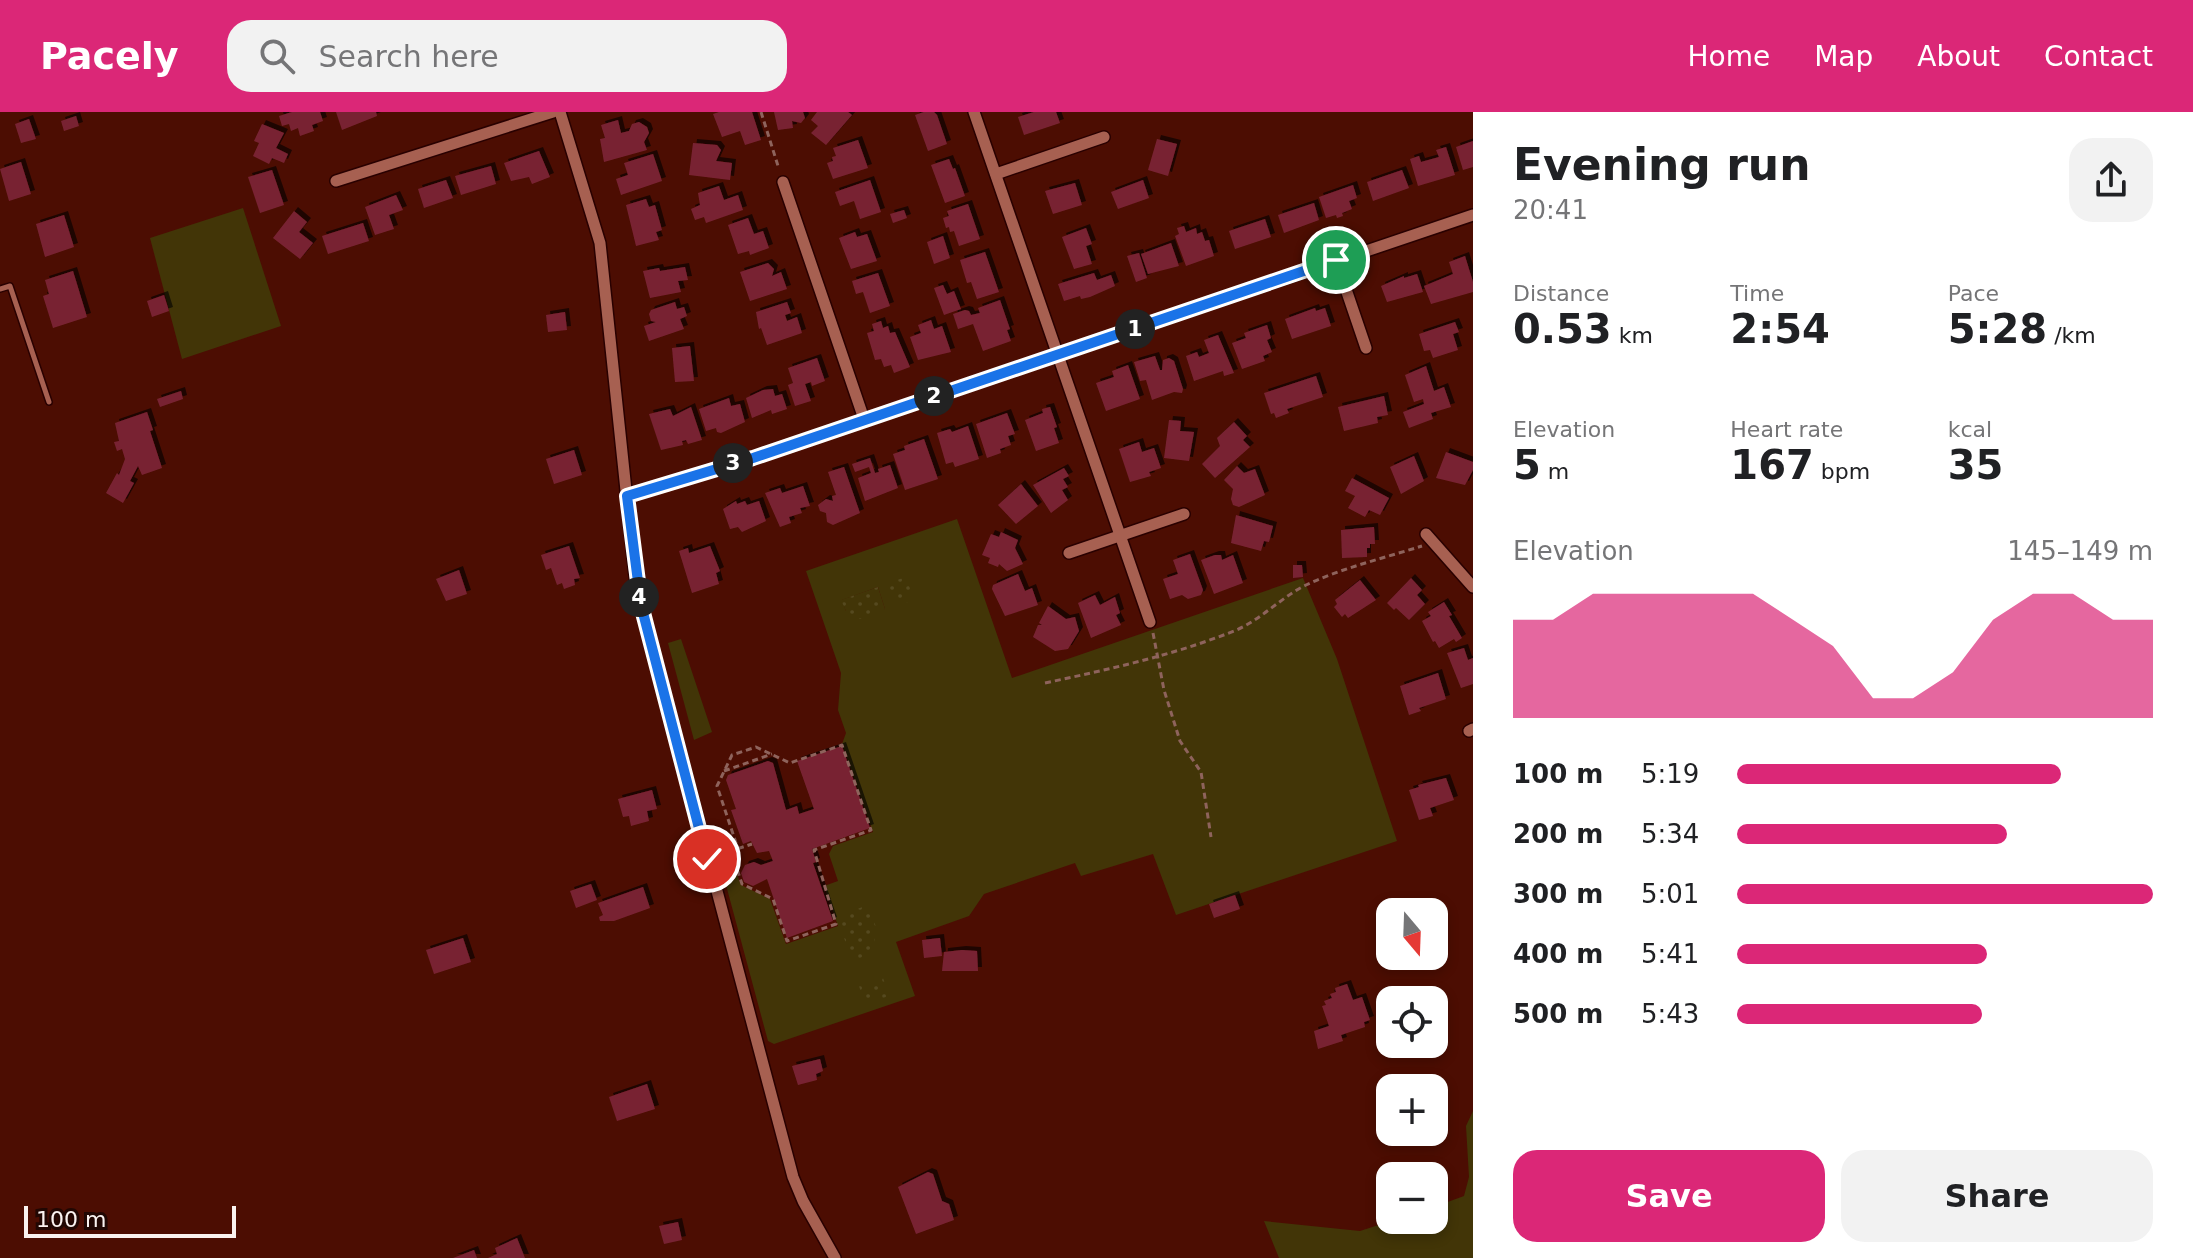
<!DOCTYPE html>
<meta charset="utf-8">
<style>
:root{--surface:#fff;--page:#f2f2f2;--text:#202124;--muted:#757577;--accent:#db2777}
body{margin:0;font-family:"DejaVu Sans",sans-serif;background:var(--page);color:var(--text);height:100vh;display:flex;flex-direction:column;font-size:30px;white-space:nowrap}
*{box-sizing:border-box;margin:0}
p{font-size:26px;color:var(--muted)}
.icon{flex:none;width:44px;height:44px;fill:none;stroke:currentColor;stroke-width:2;stroke-linecap:round;stroke-linejoin:round}
.map{position:relative;flex:1;overflow:hidden}
.drawer{display:flex;flex-direction:column;background:var(--surface);width:720px}
.drawer>*{flex:none}
.needle{width:52px;rotate:161deg}
.tools{position:absolute;left:1376px;top:786px;display:grid;gap:16px}
.tools a{display:grid;place-items:center;width:72px;height:72px;border-radius:16px;background:var(--surface);box-shadow:0 4px 12px #0003;font-size:40px}
.scale{position:absolute;left:24px;bottom:20px;width:212px;box-sizing:border-box;padding-left:8px;border:4px solid #faf2f0;border-top:0;font-size:22px;line-height:28px;white-space:nowrap;color:#faf2f0;-webkit-text-stroke:6px #210703;paint-order:stroke}
.pin{position:absolute;display:grid;place-items:center;width:68px;height:68px;color:#fff;margin:-34px;border:4px solid #fff;border-radius:50%;box-shadow:0 2px 8px #0007}
.km{position:absolute;width:40px;height:40px;margin:-20px;border-radius:50%;background:#222;color:#fff;font-size:22px;line-height:40px;text-align:center}
.round{display:grid;place-items:center;flex:none;width:84px;height:84px;border-radius:24px;background:var(--page)}
.summary{display:flex;align-items:center;justify-content:space-between;height:136px;padding:0 40px}
h1{font-size:44px;font-weight:800;line-height:60px}
.metrics{display:grid;grid-template-columns:repeat(3,1fr);gap:12px;height:136px;padding:8px 40px}
.metrics div{display:grid;align-content:center}
.metrics b{font-size:40px;font-weight:800}
.metrics small{font-size:22px;font-weight:400}
.metrics p{font-size:22px}
.chart{height:224px;padding:16px 40px}
.chart p{display:flex;justify-content:space-between}
.chart svg{width:100%;height:144px;margin-top:8px;fill:var(--accent);opacity:.7}
.button{display:flex;gap:16px;margin-top:auto;padding:16px 40px}
.button a{flex:1;height:92px;border-radius:24px;background:var(--accent);color:#fff;font-size:32px;font-weight:800;line-height:92px;text-align:center}
.button a+a{background:var(--page);color:var(--text)}
ul{padding:0 40px;list-style:none;font-size:26px}
li{display:grid;grid-template-columns:128px 96px 1fr;align-items:center;height:60px}
li i{height:20px;border-radius:10px;background:var(--accent)}
header{display:flex;align-items:center;gap:48px;box-sizing:border-box;height:112px;padding:0 40px;background:var(--accent);color:#fff}
header strong{font-size:38px}
nav{display:flex;gap:44px;margin-inline-start:auto;font-size:28px}
.search{width:560px;height:72px;background:var(--page);display:flex;align-items:center;gap:20px;box-sizing:border-box;padding:0 28px;border-radius:24px;color:var(--muted);font-size:30px}
main{display:flex;flex:1;min-height:0}
.map>svg:first-child{display:block}
.green{fill:#423507;fill-rule:evenodd}
.park{fill:url(#park-dots)}
.building{fill:#782333;filter:url(#shadow)}
.lines{fill:none;stroke-linecap:round;stroke-linejoin:round}
.service-casing{stroke:#290000;stroke-width:8}
.minor-casing{stroke:#290000;stroke-width:14}
.path{stroke:#8e635c;stroke-width:3;stroke-dasharray:6 4;stroke-linecap:butt}
.service{stroke:#a76051;stroke-width:5}
.minor{stroke:#a76051;stroke-width:11}
.route-casing{stroke:#fff;stroke-width:16}
.route{stroke:#1a73e8;stroke-width:10}
</style>
<header>
<strong>Pacely</strong>
<div class="search"><svg class="icon" aria-label="search" viewBox="0 0 24 24"><circle cx="10" cy="10" r="6"/><path d="M15 15l6 6"/></svg>Search here</div>
<nav><a>Home</a><a>Map</a><a>About</a><a>Contact</a></nav>
</header>
<main>
<div class="map">
<svg width="1473" height="1146" viewBox="0 0 1473 1146">
<defs>
<pattern id="park-dots" width="8" height="8" patternUnits="userSpaceOnUse" patternTransform="scale(2)"><rect width="8" height="8" fill="#423507"/><path d="M2 2h.1M6 6h.1" fill="none" stroke="#55491f" stroke-width="1.8" stroke-linecap="round"/></pattern>
<filter id="shadow"><feDropShadow dx="4" dy="-4" stdDeviation="0" flood-color="#0009"/></filter>
</defs>
<rect width="100%" height="100%" fill="#4c0d02"/>
<g class="green">
<polygon points="243,96 281,214 182,247 150,126"/>
<path d="M957,407l55,159 291,-100 34,81 60,182 -221,74 -23,-61 -72,22 -6,-13 -91,31 -15,22 -73,26 19,54 -141,48 -6,-3 -49,-182 11,-4 11,30 29,14 16,45 52,-18 -14,-40 14,-5 -9,-27 4,-8 40,-14 -31,-88 4,-11 -8,-23 3,-37 -35,-102zM878,475l7,22 -39,2 -4,-11z"/>
<polygon points="681,527 712,620 694,628 668,531"/>
<polygon points="1473,999 1473,1146 1279,1146 1264,1109 1360,1119 1394,1108 1434,1108 1434,1095 1464,1084 1469,1065 1466,1014"/>
</g>
<g class="park">
<polygon points="906,465 914,488 896,494 888,471"/>
<polygon points="878,475 885,497 860,507 846,499 841,488"/>
<polygon points="868,793 876,815 873,841 852,849 841,817 841,803"/>
<polygon points="883,866 889,884 865,892 859,874"/>
</g>
<g class="building">
<polygon points="292,0 320,0 323,9 312,13 314,19 300,24 298,16 291,19 289,12 282,14 279,4"/>
<polygon points="336,0 376,0 377,4 342,18"/>
<polygon points="719,0 752,0 761,28 745,33 740,19 722,25 713,2"/>
<polygon points="774,0 803,0 805,6 801,11 792,9 793,16 778,18"/>
<polygon points="817,0 848,0 852,3 826,33 811,21 818,14 811,8"/>
<polygon points="924,0 934,0 937,3 947,32 928,39 915,3"/>
<polygon points="1034,0 1056,0 1060,11 1024,23 1018,5"/>
<polygon points="76,4 79,14 64,19 61,9"/>
<polygon points="29,7 36,27 21,31 15,12"/>
<polygon points="618,8 621,21 629,19 632,12 639,10 647,15 649,21 644,30 647,38 604,50 600,27 605,26 601,13"/>
<polygon points="262,12 284,21 276,36 288,42 284,51 272,46 269,52 253,44 259,31 254,29"/>
<polygon points="1157,27 1177,32 1168,64 1148,58"/>
<polygon points="858,28 868,56 833,67 827,51 833,49 832,45 836,44 833,36"/>
<polygon points="1473,29 1473,55 1463,58 1456,35"/>
<polygon points="693,31 717,33 721,38 716,49 732,51 730,68 689,63"/>
<polygon points="1446,35 1455,63 1418,74 1410,47 1419,44 1421,50 1439,45 1436,38"/>
<polygon points="539,39 550,65 532,72 529,65 511,69 504,51"/>
<polygon points="653,42 662,69 621,83 616,67 628,63 624,51"/>
<polygon points="949,47 953,57 955,56 965,84 945,91 931,53"/>
<polygon points="21,50 31,82 9,89 0,57"/>
<polygon points="491,54 496,72 461,83 455,64"/>
<polygon points="272,58 284,93 260,101 248,65"/>
<polygon points="1402,58 1409,76 1373,89 1367,70"/>
<polygon points="446,68 453,86 424,96 418,77"/>
<polygon points="870,68 881,100 860,107 854,89 840,94 835,80"/>
<polygon points="1143,68 1149,86 1118,97 1111,80"/>
<polygon points="1075,71 1082,93 1053,102 1045,79"/>
<polygon points="1353,73 1357,86 1349,89 1352,97 1342,101 1343,104 1337,106 1336,103 1326,106 1319,85"/>
<polygon points="719,74 724,88 738,83 743,98 706,111 704,105 695,108 691,97 700,93 698,81"/>
<polygon points="396,83 403,98 389,103 394,117 375,123 365,95"/>
<polygon points="646,87 649,95 655,93 662,118 656,120 659,128 636,134 626,93"/>
<polygon points="1314,91 1319,108 1284,121 1278,103"/>
<polygon points="968,92 980,127 959,134 954,119 950,120 949,115 946,116 943,106 949,104 947,99"/>
<polygon points="904,98 907,106 893,111 890,102"/>
<polygon points="294,99 307,110 299,120 313,131 300,147 273,126"/>
<polygon points="64,103 74,135 45,145 36,112"/>
<polygon points="748,106 754,122 763,119 769,136 750,143 749,139 738,142 728,113"/>
<polygon points="1265,107 1271,125 1235,137 1229,119"/>
<polygon points="363,111 369,129 328,142 322,124"/>
<polygon points="1184,114 1186,120 1196,116 1197,122 1202,120 1205,129 1209,128 1214,144 1186,154 1175,124 1179,122 1177,116"/>
<polygon points="1086,116 1092,132 1086,134 1092,152 1074,157 1062,125"/>
<polygon points="855,120 857,125 867,122 877,149 851,157 839,126"/>
<polygon points="943,124 950,146 934,152 927,130"/>
<polygon points="1171,131 1179,154 1148,162 1141,142"/>
<polygon points="985,140 999,180 977,187 971,170 967,171 960,148"/>
<polygon points="1139,141 1147,166 1136,170 1127,144"/>
<polygon points="1465,144 1473,170 1473,180 1431,192 1424,174 1453,162 1449,150"/>
<polygon points="768,151 774,157 772,164 781,160 787,177 750,189 740,160"/>
<polygon points="685,155 688,168 678,169 681,180 650,186 643,159 659,156 660,159"/>
<polygon points="73,159 87,205 53,216 43,184 49,182 45,168"/>
<polygon points="878,161 890,194 870,201 863,180 856,182 852,169"/>
<polygon points="1094,161 1097,168 1111,163 1115,174 1090,185 1081,187 1080,184 1064,189 1058,172"/>
<polygon points="1417,162 1423,180 1387,190 1381,174 1404,164 1404,166"/>
<polygon points="943,173 947,182 954,179 961,197 944,203 934,176"/>
<polygon points="164,183 169,199 152,205 147,189"/>
<polygon points="1000,188 1010,217 1007,218 1011,229 983,239 973,212 958,217 953,202 965,198 969,199 971,203 980,201 978,196"/>
<polygon points="675,190 677,197 684,195 687,204 680,207 684,217 649,229 644,214 656,210 651,209 649,202 651,198"/>
<polygon points="787,190 791,201 785,203 787,209 797,205 802,221 767,233 761,216 759,217 756,200"/>
<polygon points="1315,196 1316,199 1325,196 1331,214 1292,227 1285,207"/>
<polygon points="565,200 567,218 548,220 546,203"/>
<polygon points="931,208 934,217 942,214 951,240 918,248 910,225 921,221 918,213"/>
<polygon points="881,209 883,216 888,214 890,221 895,220 910,255 894,261 891,253 884,255 881,247 875,248 867,221 874,219 872,212"/>
<polygon points="1455,210 1459,220 1453,222 1458,238 1433,246 1430,238 1424,239 1419,222"/>
<polygon points="1267,213 1271,226 1267,228 1272,240 1263,244 1265,249 1242,257 1232,231 1246,226 1244,221"/>
<polygon points="1218,223 1234,261 1224,264 1223,259 1194,269 1186,244 1197,240 1199,245 1209,241 1204,228"/>
<polygon points="690,234 694,269 675,270 672,236"/>
<polygon points="1155,244 1160,258 1162,258 1163,248 1169,246 1174,249 1183,277 1182,281 1174,280 1152,288 1146,268 1140,269 1134,250"/>
<polygon points="817,246 825,269 812,274 811,270 805,272 811,289 795,294 788,273 793,271 788,256"/>
<polygon points="1128,253 1140,287 1106,299 1096,271 1114,265 1112,259"/>
<polygon points="1426,254 1434,279 1444,275 1451,295 1431,301 1433,307 1409,316 1403,300 1424,292 1423,287 1414,290 1405,263"/>
<polygon points="1316,264 1323,285 1287,297 1289,301 1276,306 1274,301 1271,302 1264,281"/>
<polygon points="773,277 775,284 782,282 787,297 772,302 771,298 752,306 746,286 763,278"/>
<polygon points="181,279 183,287 160,295 157,287"/>
<polygon points="1384,284 1388,303 1377,305 1378,311 1344,319 1338,295"/>
<polygon points="729,286 731,294 740,292 745,310 721,321 717,320 716,316 706,319 699,297"/>
<polygon points="691,295 702,328 688,332 686,328 682,329 683,333 661,338 649,302 670,297 673,304"/>
<polygon points="1050,295 1057,315 1054,316 1059,331 1036,339 1025,308 1043,301 1042,297"/>
<polygon points="147,300 153,318 150,319 162,356 142,363 138,354 130,369 134,371 123,391 106,381 117,361 119,363 125,347 122,337 117,339 114,330 119,329 115,311"/>
<polygon points="1007,301 1015,322 1008,324 1011,333 1000,337 1001,341 987,346 976,312"/>
<polygon points="1169,308 1181,309 1180,319 1194,320 1189,349 1164,346"/>
<polygon points="1234,310 1247,324 1243,328 1250,335 1215,366 1202,352 1220,334 1217,326"/>
<polygon points="968,314 979,347 955,355 953,350 946,352 937,321 950,317 952,320"/>
<polygon points="924,327 938,367 905,378 893,342 905,338 904,334"/>
<polygon points="1139,330 1142,340 1154,336 1161,356 1149,360 1151,364 1130,370 1119,337"/>
<polygon points="574,338 582,363 554,372 546,347"/>
<polygon points="1446,340 1473,350 1473,358 1465,373 1436,366"/>
<polygon points="1414,344 1424,369 1401,382 1390,355"/>
<polygon points="870,346 875,361 879,360 878,357 890,353 898,376 865,389 858,366 871,361 869,355 855,360 852,352"/>
<polygon points="1237,354 1244,361 1255,357 1265,383 1239,395 1233,393 1231,387 1233,377 1224,368"/>
<polygon points="844,355 860,401 833,413 827,410 826,401 820,399 818,393 826,387 833,389 832,384 836,383 828,360"/>
<polygon points="1064,356 1069,364 1063,367 1068,375 1062,378 1068,388 1051,401 1033,373"/>
<polygon points="1352,366 1389,386 1380,403 1369,398 1365,405 1348,396 1355,384 1345,379"/>
<polygon points="1021,372 1038,394 1016,412 998,393"/>
<polygon points="803,374 810,394 800,396 802,401 789,405 791,411 780,415 765,381 780,376 782,381"/>
<polygon points="736,389 737,392 745,389 747,393 759,389 766,409 742,420 738,415 730,417 723,397"/>
<polygon points="1236,403 1273,414 1269,430 1264,429 1261,439 1231,431"/>
<polygon points="1374,415 1375,432 1370,432 1370,436 1367,436 1367,445 1342,446 1341,418"/>
<polygon points="1001,420 1018,428 1015,436 1023,452 1007,459 999,452 998,455 988,451 990,446 982,443 991,422 999,425"/>
<polygon points="569,434 580,466 574,467 575,473 564,477 562,471 557,473 551,456 546,458 541,443"/>
<polygon points="710,434 720,459 716,461 719,472 692,481 679,439 688,436 689,441"/>
<polygon points="1190,442 1203,478 1201,483 1188,487 1182,483 1170,487 1163,467 1178,462 1173,448"/>
<polygon points="1215,443 1221,443 1222,448 1233,443 1243,471 1214,482 1201,448"/>
<polygon points="1293,453 1302,453 1303,465 1293,466"/>
<polygon points="459,458 467,482 446,489 436,467"/>
<polygon points="1018,462 1025,479 1032,476 1038,493 1005,504 992,477 993,473"/>
<polygon points="1411,466 1422,478 1417,483 1425,492 1409,508 1396,496 1394,498 1387,491"/>
<polygon points="1360,468 1376,488 1348,506 1345,502 1342,505 1334,495 1337,492 1335,488"/>
<polygon points="1095,483 1100,493 1115,485 1120,501 1116,503 1121,513 1091,526 1078,491"/>
<polygon points="1444,490 1452,503 1449,504 1462,526 1456,530 1454,527 1439,536 1435,529 1433,530 1422,509 1431,504 1428,500"/>
<polygon points="1048,494 1066,507 1075,505 1079,519 1068,537 1055,539 1033,525 1038,513 1042,513 1039,511"/>
<polygon points="1464,536 1468,548 1473,546 1473,572 1461,576 1447,541"/>
<polygon points="1438,561 1446,587 1419,596 1421,599 1409,603 1400,574"/>
<polygon points="842,634 870,716 812,737 816,750 813,751 833,809 787,826 767,767 753,774 744,770 741,761 745,753 754,750 761,753 773,749 769,739 757,741 751,729 743,732 731,698 736,697 726,668 728,663 768,649 773,651 786,698 797,694 799,702 814,697 797,649"/>
<polygon points="1446,666 1454,688 1430,696 1433,704 1419,708 1409,678 1419,675 1418,673"/>
<polygon points="652,678 657,697 647,699 649,709 631,714 629,704 623,705 618,687"/>
<polygon points="591,772 597,788 576,796 570,779"/>
<polygon points="643,775 650,796 614,809 600,809 599,805 603,803 598,791"/>
<polygon points="1235,783 1240,797 1214,806 1209,792"/>
<polygon points="463,826 471,850 434,862 426,838"/>
<polygon points="940,826 942,844 924,846 922,828"/>
<polygon points="962,838 977,839 978,859 942,859 944,840"/>
<polygon points="1347,872 1353,888 1362,885 1370,908 1364,910 1365,915 1341,923 1343,929 1318,937 1314,919 1329,914 1322,894 1326,893 1324,889 1332,886 1330,882 1336,880 1335,876"/>
<polygon points="820,947 823,959 816,962 817,968 798,973 792,954"/>
<polygon points="647,972 655,997 617,1009 609,985"/>
<polygon points="928,1060 933,1062 942,1089 949,1092 954,1108 916,1122 898,1075"/>
<polygon points="678,1110 682,1128 664,1132 659,1114"/>
<polygon points="517,1126 525,1146 488,1146 497,1142 495,1136"/>
<polygon points="474,1138 477,1146 453,1146"/>
</g>
<g class="lines">
<g class="service-casing">
<polyline id="service" points="0,177 10,174 49,290"/>
</g>
<g class="minor-casing">
<g id="minor">
<polyline points="560,0 600,131 635,464 641,493 793,1065 803,1089 835,1146"/>
<polyline points="974,0 1150,510"/>
<polyline points="996,62 1104,25"/>
<polyline points="336,69 553,0"/>
<polyline points="783,70 864,307"/>
<polyline points="1336,148 1366,236"/>
<polyline points="627,384 753,346 1473,103"/>
<polyline points="1426,422 1473,475"/>
<polyline points="1069,441 1184,402"/>
<polyline points="1469,619 1473,617"/>
</g>
</g>
<g class="path">
<polyline points="761,0 779,57"/>
<polyline points="1153,521 1164,578 1180,629 1201,660 1211,725"/>
<path d="M1045,571c65,-14 126,-27 189,-52 27,-11 46,-33 72,-46 36,-17 78,-27 116,-39"/>
<polyline points="724,659 772,642"/>
<polyline points="731,739 742,772 773,787 787,829 836,812 814,738 871,718 842,633 790,651 756,635 732,643 717,674 738,737"/>
<polyline points="719,743 752,732"/>
</g>
<use href="#service" class="service"/>
<use href="#minor" class="minor"/>
</g>
<g class="lines">
<g class="route-casing">
<polyline id="route" points="707,747 641,493 627,384 753,346 1336,148"/>
</g>
<use href="#route" class="route"/>
</g>
</svg>
<div class="tools">
<a><svg class="needle" viewBox="-14 -14 28 28"><path d="M0-13l5 13h-10z" fill="#e53935"/><path d="M0 13l5-13h-10z" fill="#757577"/></svg></a>
<a><svg class="icon" aria-label="locate" viewBox="0 0 24 24"><circle cx="12" cy="12" r="6"/><path d="M12 2v4M12 18v4M2 12h4M18 12h4"/></svg></a>
<a>+</a>
<a>−</a>
</div>
<div class="scale">100 m</div>
<div class="pin" style="left:1336px;top:148px;background:#1e9e55"><svg class="icon" aria-label="arrive" viewBox="0 0 24 24"><path d="M6 21V4h12l-3 4 3 4H6"/></svg></div>
<div class="pin" style="left:707px;top:747px;background:#d93025"><svg class="icon" aria-label="check" viewBox="0 0 24 24"><path d="M5 12l5 5 9-10"/></svg></div>
<b class="km" style="left:1135px;top:217px">1</b>
<b class="km" style="left:934px;top:284px">2</b>
<b class="km" style="left:733px;top:351px">3</b>
<b class="km" style="left:639px;top:485px">4</b>
</div>
<section class="drawer">
<div class="summary"><div><h1>Evening run</h1><p>20:41</p></div><a class="round"><svg class="icon" aria-label="share" viewBox="0 0 24 24"><path d="M12 15V3M7 8l5-5 5 5M5 13v7h14v-7"/></svg></a></div>
<div class="metrics">
<div><p>Distance</p><b>0.53<small> km</small></b></div>
<div><p>Time</p><b>2:54</b></div>
<div><p>Pace</p><b>5:28<small> /km</small></b></div>
</div>
<div class="metrics">
<div><p>Elevation</p><b>5<small> m</small></b></div>
<div><p>Heart rate</p><b>167<small> bpm</small></b></div>
<div><p>kcal</p><b>35</b></div>
</div>
<div class="chart"><p><span>Elevation</span>145–149 m</p>
<svg viewBox="0 0 160 44" preserveAspectRatio="none"><path d="M0 44V14L10 14L20 6L30 6L40 6L50 6L60 6L70 14L80 22L90 38L100 38L110 30L120 14L130 6L140 6L150 14L160 14V44z"/></svg>
</div>
<ul>
<li><b>100 m</b>5:19<i style="width:78%"></i></li>
<li><b>200 m</b>5:34<i style="width:65%"></i></li>
<li><b>300 m</b>5:01<i style="width:100%"></i></li>
<li><b>400 m</b>5:41<i style="width:60%"></i></li>
<li><b>500 m</b>5:43<i style="width:59%"></i></li>
</ul>
<div class="button"><a>Save</a><a>Share</a></div>
</section>
</main>
